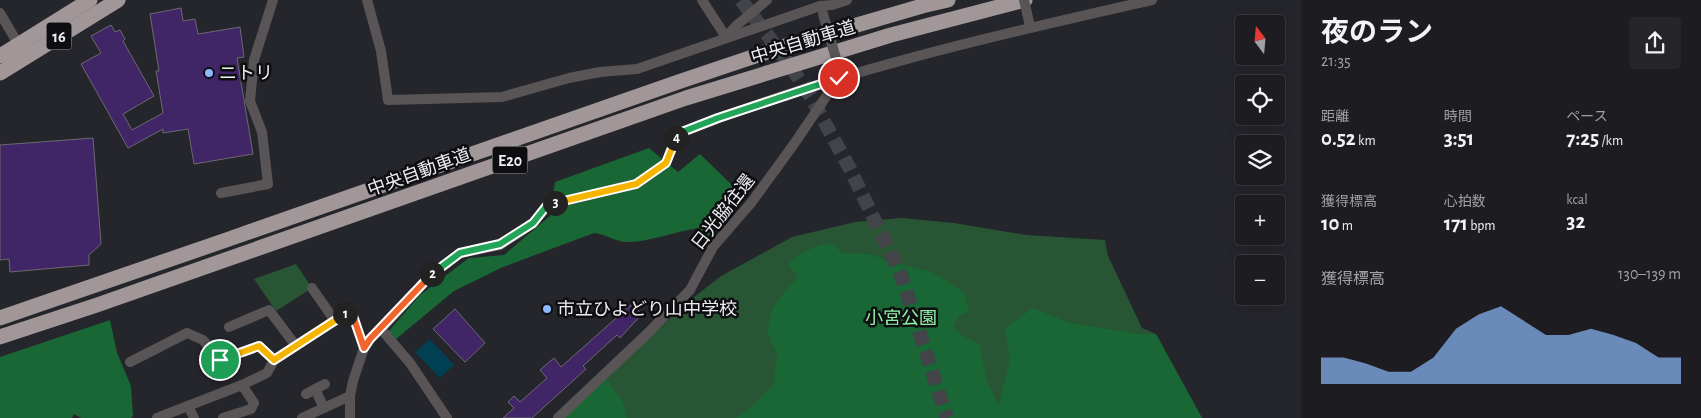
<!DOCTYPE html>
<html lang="ja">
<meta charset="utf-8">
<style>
:root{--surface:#1c1c21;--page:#25252a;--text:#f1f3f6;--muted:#a0a1a5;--line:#3a3a3f;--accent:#8cb9fc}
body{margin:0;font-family:"Alegreya Sans","Noto Sans JP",sans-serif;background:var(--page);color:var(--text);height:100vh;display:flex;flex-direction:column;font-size:19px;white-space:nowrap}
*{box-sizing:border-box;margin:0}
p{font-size:16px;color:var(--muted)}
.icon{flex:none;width:28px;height:28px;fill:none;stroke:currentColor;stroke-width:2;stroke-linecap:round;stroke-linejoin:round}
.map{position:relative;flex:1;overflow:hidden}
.side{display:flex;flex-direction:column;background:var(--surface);width:400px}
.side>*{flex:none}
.needle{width:32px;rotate:344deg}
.buttons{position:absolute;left:1235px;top:15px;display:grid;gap:10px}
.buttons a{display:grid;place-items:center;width:50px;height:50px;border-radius:5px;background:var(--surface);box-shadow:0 2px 12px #0003,0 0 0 1px var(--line);font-size:25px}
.pin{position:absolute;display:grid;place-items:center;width:42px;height:42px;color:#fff;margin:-21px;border:2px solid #fff;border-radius:50%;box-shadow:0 1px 5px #0007}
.km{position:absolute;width:25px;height:25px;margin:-12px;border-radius:50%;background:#222;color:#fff;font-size:14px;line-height:25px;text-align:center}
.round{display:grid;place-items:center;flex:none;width:52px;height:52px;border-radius:5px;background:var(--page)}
.overview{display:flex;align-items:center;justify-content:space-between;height:85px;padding:0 20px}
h1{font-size:28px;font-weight:700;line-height:38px}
.stats{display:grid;grid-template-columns:repeat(3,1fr);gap:8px;height:85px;padding:5px 20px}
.stats div{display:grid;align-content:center}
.stats b{font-size:21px;font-weight:700}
.stats small{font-size:14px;font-weight:400}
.stats p{font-size:14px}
.chart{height:140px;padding:10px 20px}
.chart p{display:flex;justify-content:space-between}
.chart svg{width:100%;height:90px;margin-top:5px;fill:var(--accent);opacity:.7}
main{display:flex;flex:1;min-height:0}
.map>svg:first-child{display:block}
.green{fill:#285534}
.forest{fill:#196734}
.water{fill:#004052}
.building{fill:#402666;stroke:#6c6971}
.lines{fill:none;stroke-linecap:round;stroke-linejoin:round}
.secondary-tunnel{stroke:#43434a;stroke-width:14;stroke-dasharray:14 7;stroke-linecap:butt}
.street{stroke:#595556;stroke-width:10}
.highway{stroke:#a19798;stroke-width:15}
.street-bridge{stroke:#595556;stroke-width:10}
.split-1-casing{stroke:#fff;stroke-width:10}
.split-2-casing{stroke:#fff;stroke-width:10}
.split-3-casing{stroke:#fff;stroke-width:10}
.split-4-casing{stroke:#fff;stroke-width:10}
.split-5-casing{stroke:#fff;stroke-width:10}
.split-1{stroke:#f5b400;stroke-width:6}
.split-2{stroke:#f0652b;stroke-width:6}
.split-3{stroke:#22a559;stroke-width:6}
.split-4{stroke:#f5b400;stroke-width:6}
.split-5{stroke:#22a559;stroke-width:6}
.poi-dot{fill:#8cb9fc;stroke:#0e0e11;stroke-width:2}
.labels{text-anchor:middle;stroke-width:5;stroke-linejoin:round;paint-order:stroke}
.shield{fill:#0e0e11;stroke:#aaaaae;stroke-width:1}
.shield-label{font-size:16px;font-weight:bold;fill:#ededf1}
.street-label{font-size:18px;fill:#ededf1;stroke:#0e0e11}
.poi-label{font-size:18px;fill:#ededf1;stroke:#0e0e11;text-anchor:start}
.park-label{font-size:18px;fill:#8ff2a7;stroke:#0e0e11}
</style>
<main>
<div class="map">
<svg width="1301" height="418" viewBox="0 0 1301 418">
<rect width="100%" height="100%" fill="#25252c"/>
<g class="green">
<polygon points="901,218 954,223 1026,235 1105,240 1108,256 1142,328 1156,334 1202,418 564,418 684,305 721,276 792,237 855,222"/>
<polygon points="296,264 312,288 276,311 254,279"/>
</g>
<g class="forest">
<path d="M649,148l29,24 22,-18 39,38 -31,52 -9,-16c-23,3 -49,14 -71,14 -13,0 -22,-8 -34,-9l-91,34 -49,24 -58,48 -8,-7 32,-37 49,-37 35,-3 46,-39 5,-34z"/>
<path d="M823,244l12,1 7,8 28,1 21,8 41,10 33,21 4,19 -10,4 -6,10 10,10 17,8 6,35 13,27 11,-48 -5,-30 28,-20 37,15 70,11h16l46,84h-466l12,-8 26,-26 3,-28 -10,-26 6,-22 12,-17 13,-14 -10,-12c7,-10 24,-17 35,-21z"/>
<polygon points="110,320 117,353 131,386 133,416 131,418 81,418 74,414 72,418 0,418 0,357"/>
<polygon points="606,379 623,402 627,418 564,418"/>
</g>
<polygon class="water" points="430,339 454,365 440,378 415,352"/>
<g class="building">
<polygon points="181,8 183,21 195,19 198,34 240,27 244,57 237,58 253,154 194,164 188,129 163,133 163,129 128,148 81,64 101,53 91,36 111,25 115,32 120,30 125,39 123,41 154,96 123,114 132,130 163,113 156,71 159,71 150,14"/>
<polygon points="93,138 101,244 89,255 89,265 10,272 9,259 0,260 0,145"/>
<polygon points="632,304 642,314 620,338 617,335 583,366 586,369 532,418 503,418 514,408 508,402 514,396 520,402 547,378 540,370 554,358 561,367"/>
<polygon points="455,309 485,343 465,362 433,329"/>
</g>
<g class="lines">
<polyline class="secondary-tunnel" points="741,0 787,61 811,97 850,169 901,275 947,418"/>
<g class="street">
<polyline points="367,0 381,51 388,100 502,97 569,78 600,72 637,69 820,6 832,5 847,0"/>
<polyline points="702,0 726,37 737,25 767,0"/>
<polyline points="0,13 21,49"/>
<polyline points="221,193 268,184 262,132 250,101 254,60 273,0"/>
<polyline points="312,288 335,321"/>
<polyline points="229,327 269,310 296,346"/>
<path d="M381,329l47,-51 32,-25 40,-8 33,-22 15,-18 88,-21 30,-21 11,-29c154,-61 314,-98 475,-134"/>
<polyline points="130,362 187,333 203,340 220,360 259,346 274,360 351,310 364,348"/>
<polyline points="315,389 324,408"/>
<polyline points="306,394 325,384"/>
<polyline points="188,406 194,418"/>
<polyline points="157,418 242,385 267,373 274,360"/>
<polyline points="223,418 251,409 254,403 242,385"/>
<polyline points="302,418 350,396"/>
<polyline points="350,418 350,396 353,381 364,348 369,339 381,329 410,363 447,418"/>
<polyline points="558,418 648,333 690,290 713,247 751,203 794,144 840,76"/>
</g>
<g class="highway">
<polyline points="0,56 90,0"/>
<polyline points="0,73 118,0"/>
<polyline points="0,318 229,239 681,81 785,46 922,6 948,0"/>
<polyline points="0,337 97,305 686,98 891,35 1025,0"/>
</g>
<g class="street-bridge">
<polyline points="1024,0 1029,22"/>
<polyline points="823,14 840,72"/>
</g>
</g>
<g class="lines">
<g class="split-1-casing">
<polyline id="split-1" points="220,360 259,346 274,360 345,314"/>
</g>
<g class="split-2-casing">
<polyline id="split-2" points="345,314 351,310 364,348 370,339 432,274"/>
</g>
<g class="split-3-casing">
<polyline id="split-3" points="432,274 460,253 500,244 533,223 548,204 555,203"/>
</g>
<g class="split-4-casing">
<polyline id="split-4" points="555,203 636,184 666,163 676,138"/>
</g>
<g class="split-5-casing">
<polyline id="split-5" points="676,138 677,134 718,118 839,78"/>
</g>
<use href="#split-1" class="split-1"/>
<use href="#split-2" class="split-2"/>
<use href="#split-3" class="split-3"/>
<use href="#split-4" class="split-4"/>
<use href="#split-5" class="split-5"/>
</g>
<g class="poi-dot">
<circle cx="209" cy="73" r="5"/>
<circle cx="547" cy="309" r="5"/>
</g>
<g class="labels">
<g class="shield">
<rect x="46.5" y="22.5" width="25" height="27" rx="4"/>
<rect x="492.5" y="146.5" width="35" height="27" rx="4"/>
</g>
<g class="shield-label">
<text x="59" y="42">16</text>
<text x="510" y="166">E20</text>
</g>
<g class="street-label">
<text transform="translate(803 42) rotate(-17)" y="6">中央自動車道</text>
<text transform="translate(419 172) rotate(-20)" y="6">中央自動車道</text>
<text transform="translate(723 212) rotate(-52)" y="6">日光脇往還</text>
</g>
<g class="poi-label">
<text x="219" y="79">ニトリ</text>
<text x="557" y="315">市立ひよどり山中学校</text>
</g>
<g class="park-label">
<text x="901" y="324">小宮公園</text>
</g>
</g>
</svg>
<div class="buttons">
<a><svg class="needle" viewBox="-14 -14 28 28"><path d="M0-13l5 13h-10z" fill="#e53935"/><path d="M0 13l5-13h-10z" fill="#a0a1a5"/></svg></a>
<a><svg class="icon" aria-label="locate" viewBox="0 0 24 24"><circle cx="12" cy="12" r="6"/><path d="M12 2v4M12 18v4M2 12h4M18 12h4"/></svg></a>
<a><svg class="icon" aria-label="layers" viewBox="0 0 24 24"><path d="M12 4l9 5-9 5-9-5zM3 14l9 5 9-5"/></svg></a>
<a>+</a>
<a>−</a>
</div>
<div class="pin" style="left:220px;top:360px;background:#1e9e55"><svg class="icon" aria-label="arrive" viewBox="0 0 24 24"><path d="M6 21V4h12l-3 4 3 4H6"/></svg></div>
<div class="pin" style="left:839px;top:78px;background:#d93025"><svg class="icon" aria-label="check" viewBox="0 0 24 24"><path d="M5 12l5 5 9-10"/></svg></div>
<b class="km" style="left:345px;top:314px">1</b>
<b class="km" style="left:432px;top:274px">2</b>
<b class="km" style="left:555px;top:203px">3</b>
<b class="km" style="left:676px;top:138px">4</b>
</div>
<section class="side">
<div class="overview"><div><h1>夜のラン</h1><p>21:35</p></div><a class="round"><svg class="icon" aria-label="share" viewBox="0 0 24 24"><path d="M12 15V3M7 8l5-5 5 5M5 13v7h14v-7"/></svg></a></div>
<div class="stats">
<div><p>距離</p><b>0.52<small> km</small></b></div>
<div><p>時間</p><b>3:51</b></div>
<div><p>ペース</p><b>7:25<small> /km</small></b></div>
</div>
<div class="stats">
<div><p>獲得標高</p><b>10<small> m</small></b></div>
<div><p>心拍数</p><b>171<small> bpm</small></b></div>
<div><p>kcal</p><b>32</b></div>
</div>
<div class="chart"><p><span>獲得標高</span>130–139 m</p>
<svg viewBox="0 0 160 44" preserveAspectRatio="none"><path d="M0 44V31L10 31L20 34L30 38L40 38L50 31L60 17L70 10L80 6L90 13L100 20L110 20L120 17L130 20L140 24L150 31L160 31V44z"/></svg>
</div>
</section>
</main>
